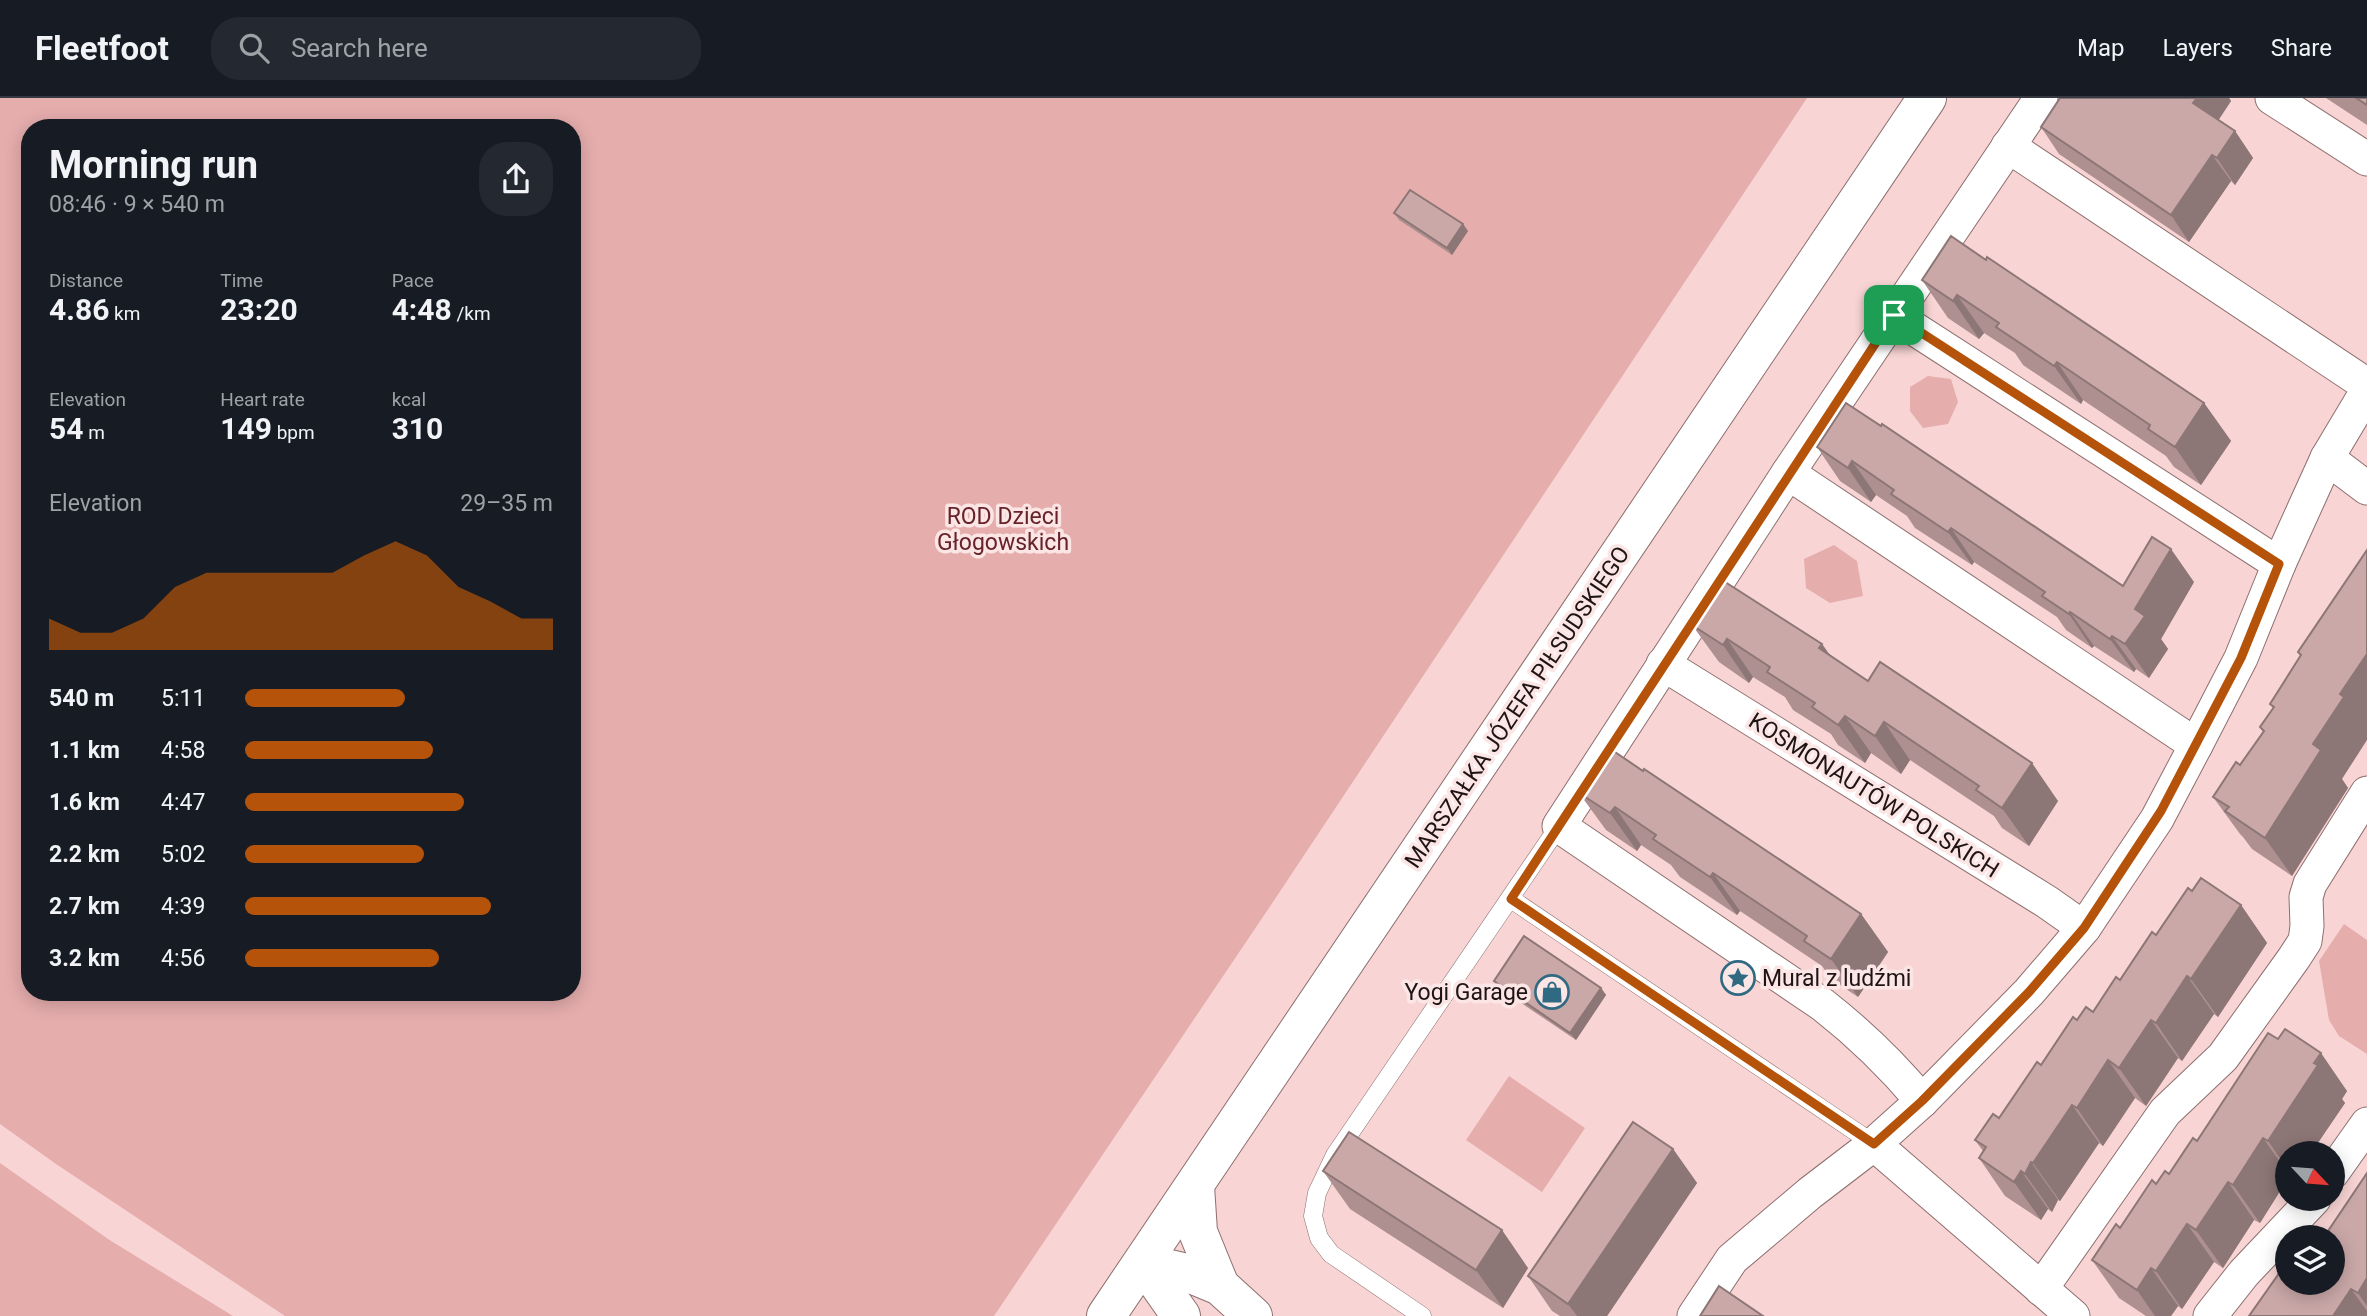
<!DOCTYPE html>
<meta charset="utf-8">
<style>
:root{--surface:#171b24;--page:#242831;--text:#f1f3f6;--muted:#9ea1a6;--line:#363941;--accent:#b45309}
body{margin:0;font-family:Roboto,sans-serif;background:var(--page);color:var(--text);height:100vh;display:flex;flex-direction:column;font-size:26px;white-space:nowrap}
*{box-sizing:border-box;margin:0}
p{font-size:23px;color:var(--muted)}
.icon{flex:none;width:38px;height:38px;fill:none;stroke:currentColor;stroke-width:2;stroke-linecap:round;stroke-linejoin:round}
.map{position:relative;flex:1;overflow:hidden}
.details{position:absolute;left:21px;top:21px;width:560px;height:882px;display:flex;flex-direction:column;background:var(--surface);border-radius:28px;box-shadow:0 4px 18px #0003}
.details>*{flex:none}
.needle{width:46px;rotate:116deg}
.buttons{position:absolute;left:2275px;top:1043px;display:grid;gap:14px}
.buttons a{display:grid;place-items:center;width:70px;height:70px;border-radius:50%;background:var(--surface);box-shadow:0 4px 18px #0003;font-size:35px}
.pin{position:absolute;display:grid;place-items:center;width:60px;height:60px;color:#fff;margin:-30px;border-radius:14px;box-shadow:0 4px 10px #0006}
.round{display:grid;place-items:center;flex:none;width:74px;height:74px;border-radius:28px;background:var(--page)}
.overview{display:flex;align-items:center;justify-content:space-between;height:119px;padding:0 28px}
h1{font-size:38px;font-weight:700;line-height:52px}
.metrics{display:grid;grid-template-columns:repeat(3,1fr);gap:10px;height:119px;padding:7px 28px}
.metrics div{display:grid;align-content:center}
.metrics b{font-size:30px;font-weight:700}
.metrics small{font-size:19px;font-weight:400}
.metrics p{font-size:19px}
.chart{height:196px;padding:14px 28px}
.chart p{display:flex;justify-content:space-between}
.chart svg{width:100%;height:126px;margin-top:7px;fill:var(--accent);opacity:.7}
ul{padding:0 28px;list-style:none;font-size:23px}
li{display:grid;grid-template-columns:112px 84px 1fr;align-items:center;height:52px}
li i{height:18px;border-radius:9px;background:var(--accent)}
header{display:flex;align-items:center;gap:42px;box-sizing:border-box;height:98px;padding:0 35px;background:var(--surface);border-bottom:2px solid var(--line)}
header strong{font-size:33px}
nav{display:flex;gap:38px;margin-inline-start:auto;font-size:24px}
.search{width:490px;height:63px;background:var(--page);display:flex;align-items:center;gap:18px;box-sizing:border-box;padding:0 24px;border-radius:28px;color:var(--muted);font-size:26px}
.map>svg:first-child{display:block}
.green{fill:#e6adad;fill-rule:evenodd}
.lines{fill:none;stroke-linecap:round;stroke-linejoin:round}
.service-casing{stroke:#8d6f6e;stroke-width:19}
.minor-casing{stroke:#8d6f6e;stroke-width:35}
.tertiary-casing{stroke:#8d6f6e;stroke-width:40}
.primary-casing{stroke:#8d6f6e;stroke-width:40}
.service{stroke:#fff;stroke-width:18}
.minor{stroke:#fff;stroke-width:33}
.tertiary{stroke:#fff;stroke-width:38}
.primary{stroke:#fff;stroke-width:38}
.wall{fill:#ae9090}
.shaded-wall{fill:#8d7676}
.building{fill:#caa8a8;stroke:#8d7676;stroke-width:2}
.route-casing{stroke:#fff;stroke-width:14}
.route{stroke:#b45309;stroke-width:9}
.labels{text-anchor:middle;stroke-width:7;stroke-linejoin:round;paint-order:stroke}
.park-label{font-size:23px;fill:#672329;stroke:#fbe6e5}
.street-label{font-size:23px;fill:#1f1414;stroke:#fbe6e5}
.poi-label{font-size:23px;fill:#1f1414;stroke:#fbe6e5;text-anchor:start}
</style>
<header>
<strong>Fleetfoot</strong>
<div class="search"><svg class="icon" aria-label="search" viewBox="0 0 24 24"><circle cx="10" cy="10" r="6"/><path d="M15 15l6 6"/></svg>Search here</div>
<nav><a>Map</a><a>Layers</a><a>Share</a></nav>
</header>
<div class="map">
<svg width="2367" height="1218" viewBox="0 0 2367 1218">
<rect width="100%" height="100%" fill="#f8d5d4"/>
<g class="green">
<path d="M0,0h1807l-534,804 -279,414h-709l-229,-152 -56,-40zM30,30h542v864h-542z"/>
<polygon points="1928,278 1951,281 1958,304 1948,326 1923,330 1910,313 1910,289"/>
<polygon points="1834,447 1857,463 1863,498 1830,505 1806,490 1804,461"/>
<polygon points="2344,826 2367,842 2367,956 2339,938 2329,922 2319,863"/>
<polygon points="1509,978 1585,1030 1542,1094 1466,1042"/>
<polygon points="0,1065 108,1141 233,1218 0,1218"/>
</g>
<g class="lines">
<g class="service-casing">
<g id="service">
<polyline points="1511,801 1874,1046"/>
<polyline points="1422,1218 1331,1156 1319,1140 1313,1118 1317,1095 1335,1057 1559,728"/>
</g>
</g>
<g class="minor-casing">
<g id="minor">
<polyline points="2272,0 2367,61"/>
<polyline points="2008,48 2367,287"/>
<polyline points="1893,217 2279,466"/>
<polyline points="2327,360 2367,390"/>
<polyline points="1788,375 2196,647"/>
<polyline points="1663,566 2047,804 2084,830"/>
<path d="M1922,1003c-30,-36 -62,-67 -99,-96l-264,-179 229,-353 253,-375"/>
<polyline points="1874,1046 2073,1218"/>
<polyline points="2333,1074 2367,1026"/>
<polyline points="2041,1191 2165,1014 2223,959 2294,860 2305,843 2307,828 2306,799 2310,786 2367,695"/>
<polyline points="1694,1218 1732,1161 1810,1095 1874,1046 1922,1003 2029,894 2084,830 2157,721 2196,647 2241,560 2279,466 2327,360 2367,293"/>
<polyline points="2210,1218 2244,1175 2314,1101"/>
</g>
</g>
<g class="tertiary-casing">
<g id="tertiary">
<polyline points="1195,1088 1198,1134 1220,1188"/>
<polyline points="1144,1165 1191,1176 1220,1188 1253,1218"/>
<polyline points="1144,1165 1181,1218"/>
</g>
</g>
<g class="primary-casing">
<polyline id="primary" points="1106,1218 1927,0"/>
</g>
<use href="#service" class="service"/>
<use href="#minor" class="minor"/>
<use href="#tertiary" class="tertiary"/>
<use href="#primary" class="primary"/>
</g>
<g class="wall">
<polygon points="2060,0 2229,0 2231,3 2218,22 2235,33 2253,60 2235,87 2231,83 2189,144 2059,56 2041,29"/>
<polygon points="2326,0 2367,0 2367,27"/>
<polygon points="1394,115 1468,133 1452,157 1399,122"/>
<polygon points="1986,162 2204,305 2231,343 2201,387 2174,369 2166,358 2083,302 2081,306 2023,267 2015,255 1984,235 1979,241 1948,220 1922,182"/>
<polygon points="1846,305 2123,488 2194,484 2161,541 2168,551 2149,580 2136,571 2134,574 2094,548 2092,550 2066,532 2057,519 1974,464 1972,467 1915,430 1907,418 1876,397 1871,404 1840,383 1817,349"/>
<polygon points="2367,452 2342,681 2348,690 2292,778 2252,751 2243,739 2240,736 2213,699 2240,667 2263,634 2260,629 2273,610 2270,606 2300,558 2298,554"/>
<polygon points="1692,527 1822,546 1830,558 1868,583 2058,703 2029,748 2002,730 1994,718 1910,662 1901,676 1871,655 1865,665 1838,647 1831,636 1793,612 1785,599 1753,579 1749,585 1719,564"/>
<polygon points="1579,695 1861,816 1888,854 1858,899 1831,881 1822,868 1740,813 1737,817 1680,779 1671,767 1641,747 1637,753 1606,732"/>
<polygon points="2192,793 2241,807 2267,845 2218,919 2214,916 2182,963 2178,960 2146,1008 2135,1000 2103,1048 2099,1045 2060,1103 2058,1102 2052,1114 2048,1111 2041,1122 2005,1098 1979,1060 1983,1053 1975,1042 1999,1020 2077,922 2093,914"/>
<polygon points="1494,883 1601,890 1606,897 1576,942 1499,890"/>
<polygon points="2278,941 2347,993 2342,1001 2345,1005 2311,1055 2287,1055 2287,1082 2260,1125 2254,1122 2223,1170 2214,1164 2182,1211 2178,1208 2171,1218 2146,1218 2119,1200 2092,1162 2156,1086 2169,1076 2197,1043"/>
<polygon points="1673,1051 1697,1085 1607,1218 1560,1218 1552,1213 1528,1178"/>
<polygon points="1323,1073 1528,1170 1503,1210 1350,1111"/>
<polygon points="2367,1075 2367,1218 2333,1185"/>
</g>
<g class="shaded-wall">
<polygon points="2197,0 2229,0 2231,3 2212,32 2193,5"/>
<polygon points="2235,33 2253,60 2235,87 2217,60"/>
<polygon points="2212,57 2231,83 2189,144 2171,117"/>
<polygon points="1463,126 1468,133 1452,157 1447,150"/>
<polygon points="1957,197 1984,235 1979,241 1953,203"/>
<polygon points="2057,264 2083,302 2081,306 2054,268"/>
<polygon points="2204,305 2231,343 2201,387 2175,349"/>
<polygon points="1852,363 1876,397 1871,404 1848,370"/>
<polygon points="1951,430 1974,464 1972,467 1948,434"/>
<polygon points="2171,451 2194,484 2161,541 2168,551 2149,580 2125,546 2135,511"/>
<polygon points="2070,514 2094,548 2092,550 2069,516"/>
<polygon points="2112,538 2136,571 2134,574 2110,541"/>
<polygon points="1727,541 1753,579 1749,585 1723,547"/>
<polygon points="1822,546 1849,584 1819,550"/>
<polygon points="2367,556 2367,642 2342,681 2348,690 2292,778 2265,740 2313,646 2340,596"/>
<polygon points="1845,618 1871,655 1865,665 1838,627"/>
<polygon points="1884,624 1910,662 1901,676 1875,638"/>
<polygon points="2032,665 2058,703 2029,748 2002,710"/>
<polygon points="1615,709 1641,747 1637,753 1610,715"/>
<polygon points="1713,775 1740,813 1737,817 1710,779"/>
<polygon points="2241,807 2267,845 2218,919 2191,881"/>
<polygon points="1861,816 1888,854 1858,899 1831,861"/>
<polygon points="2187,878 2214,916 2182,963 2156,925"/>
<polygon points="1601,890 1606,897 1576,942 1570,935"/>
<polygon points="2151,922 2178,960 2146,1008 2119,970"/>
<polygon points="2321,955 2347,993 2342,1001 2345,1005 2311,1055 2287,1055 2287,1070 2268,1043"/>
<polygon points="2108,962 2135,1000 2103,1048 2077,1010"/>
<polygon points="2072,1007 2099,1045 2060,1103 2033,1065"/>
<polygon points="2263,1040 2287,1074 2287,1082 2260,1125 2233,1087"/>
<polygon points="1673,1051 1697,1085 1607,1218 1577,1218 1568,1206"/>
<polygon points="2031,1064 2058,1102 2052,1114 2025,1076"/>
<polygon points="2021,1073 2048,1111 2041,1122 2014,1084"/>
<polygon points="2228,1084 2254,1122 2223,1170 2196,1132"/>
<polygon points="2187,1126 2214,1164 2182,1211 2156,1173"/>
<polygon points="1502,1132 1528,1170 1503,1210 1476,1172"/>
<polygon points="2151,1170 2178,1208 2171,1218 2155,1218 2137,1192"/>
<polygon points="2367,1180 2367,1208 2358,1195"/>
<polygon points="2351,1191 2367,1213 2367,1218 2333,1218"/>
</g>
<g class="building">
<polygon points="2060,0 2197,0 2193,5 2235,33 2217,60 2212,57 2171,117 2041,29"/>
<polygon points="2356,0 2367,0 2367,7"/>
<polygon points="1410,92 1463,126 1447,150 1394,115"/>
<polygon points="1951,138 1986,162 1987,159 2204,305 2175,349 2148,331 2150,327 2057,264 2054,268 1996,229 1999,225 1957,197 1953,203 1922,182"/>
<polygon points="1846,305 1881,328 1882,326 2123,488 2152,439 2171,451 2135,511 2145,518 2125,546 2112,538 2110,541 2070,514 2069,516 2042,498 2045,494 1951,430 1948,434 1891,396 1894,392 1852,363 1848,370 1817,349"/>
<polygon points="2367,452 2367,556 2340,596 2344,599 2313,646 2321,652 2265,740 2225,713 2229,709 2213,699 2236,664 2240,667 2264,633 2260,629 2274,609 2270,606 2301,557 2298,554"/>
<polygon points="1722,482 1822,546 1819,550 1868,583 1880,564 2032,665 2002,710 1976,692 1979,688 1884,624 1875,638 1845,618 1838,627 1812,609 1815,605 1767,574 1770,569 1727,541 1723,547 1692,527"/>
<polygon points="1609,650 1643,673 1644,671 1861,816 1831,861 1804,843 1807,838 1713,775 1710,779 1653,741 1656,737 1615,709 1610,715 1579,695"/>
<polygon points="2201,780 2241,807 2191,881 2187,878 2156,925 2151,922 2119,970 2108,962 2077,1010 2072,1007 2033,1065 2031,1064 2025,1076 2021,1073 2014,1084 1979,1060 1986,1049 1975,1042 1993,1016 1999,1020 2037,964 2041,967 2073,919 2077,922 2086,909 2093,914 2116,879 2120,882 2152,834 2156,837 2188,790 2192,793"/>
<polygon points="1524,838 1601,890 1570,935 1494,883"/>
<polygon points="2285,931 2321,955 2314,965 2318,967 2268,1043 2263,1040 2233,1087 2228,1084 2196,1132 2187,1126 2156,1173 2151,1170 2137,1192 2092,1162 2116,1126 2120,1130 2152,1082 2156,1086 2165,1073 2169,1076 2193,1040 2197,1043 2268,935 2278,941"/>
<polygon points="1633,1024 1673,1051 1568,1206 1528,1178"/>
<polygon points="1349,1034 1502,1132 1476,1172 1323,1073"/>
<polygon points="2367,1075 2367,1180 2358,1195 2351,1191 2333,1218 2249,1218 2287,1164 2287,1185 2333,1185 2333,1139 2324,1139"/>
<polygon points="1719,1188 1763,1218 1700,1218"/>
</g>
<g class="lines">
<g class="route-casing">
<polygon id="route" points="1894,217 2279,466 2241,560 2161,713 2084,830 2029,894 1922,1003 1874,1046 1511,801"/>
</g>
<use href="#route" class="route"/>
</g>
<defs>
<g id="sight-ring" transform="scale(1.75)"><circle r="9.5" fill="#fbe6e5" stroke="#306a82" stroke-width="1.5"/><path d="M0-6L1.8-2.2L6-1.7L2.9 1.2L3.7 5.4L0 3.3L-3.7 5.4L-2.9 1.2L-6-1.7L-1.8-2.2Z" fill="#306a82"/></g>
<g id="shop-ring" transform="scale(1.75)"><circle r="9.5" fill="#fbe6e5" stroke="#306a82" stroke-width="1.5"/><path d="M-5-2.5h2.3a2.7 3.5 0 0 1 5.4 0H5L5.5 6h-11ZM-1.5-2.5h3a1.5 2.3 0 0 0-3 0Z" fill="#306a82"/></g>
</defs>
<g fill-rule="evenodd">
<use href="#sight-ring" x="1738" y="880"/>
<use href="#shop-ring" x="1552" y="894"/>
</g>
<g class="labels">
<g class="park-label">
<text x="1003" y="426">ROD Dzieci<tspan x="1003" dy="26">Głogowskich</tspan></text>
</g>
<g class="street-label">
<text transform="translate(1517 609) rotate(-56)" y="8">MARSZAŁKA JÓZEFA PIŁSUDSKIEGO</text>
<text transform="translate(1874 697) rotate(32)" y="8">KOSMONAUTÓW POLSKICH</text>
</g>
<g class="poi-label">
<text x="1762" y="888">Mural z ludźmi</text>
<text x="1528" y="902" text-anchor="end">Yogi Garage</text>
</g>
</g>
</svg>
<div class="buttons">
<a><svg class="needle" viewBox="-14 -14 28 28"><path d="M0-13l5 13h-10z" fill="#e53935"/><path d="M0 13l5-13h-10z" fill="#9ea1a6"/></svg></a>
<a><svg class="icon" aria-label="layers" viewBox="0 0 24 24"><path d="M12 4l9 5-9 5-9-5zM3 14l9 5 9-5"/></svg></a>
</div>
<div class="pin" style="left:1894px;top:217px;background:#1e9e55"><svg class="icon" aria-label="arrive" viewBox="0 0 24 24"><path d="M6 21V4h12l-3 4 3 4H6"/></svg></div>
<section class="details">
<div class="overview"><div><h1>Morning run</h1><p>08:46 · 9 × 540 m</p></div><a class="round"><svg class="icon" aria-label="share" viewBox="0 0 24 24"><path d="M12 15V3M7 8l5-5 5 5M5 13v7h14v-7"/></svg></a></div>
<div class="metrics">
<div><p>Distance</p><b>4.86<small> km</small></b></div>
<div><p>Time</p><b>23:20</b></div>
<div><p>Pace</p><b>4:48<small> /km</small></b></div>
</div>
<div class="metrics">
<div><p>Elevation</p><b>54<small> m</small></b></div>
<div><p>Heart rate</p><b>149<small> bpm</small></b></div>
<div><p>kcal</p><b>310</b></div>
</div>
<div class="chart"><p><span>Elevation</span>29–35 m</p>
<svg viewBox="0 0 160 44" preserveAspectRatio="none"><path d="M0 44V33L10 38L20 38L30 33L40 22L50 17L60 17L70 17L80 17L90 17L100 11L110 6L120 11L130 22L140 27L150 33L160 33V44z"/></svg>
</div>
<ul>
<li><b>540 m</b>5:11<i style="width:52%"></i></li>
<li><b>1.1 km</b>4:58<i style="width:61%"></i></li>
<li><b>1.6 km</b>4:47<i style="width:71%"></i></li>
<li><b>2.2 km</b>5:02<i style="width:58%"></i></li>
<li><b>2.7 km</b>4:39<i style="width:80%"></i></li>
<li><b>3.2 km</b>4:56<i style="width:63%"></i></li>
</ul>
</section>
</div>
